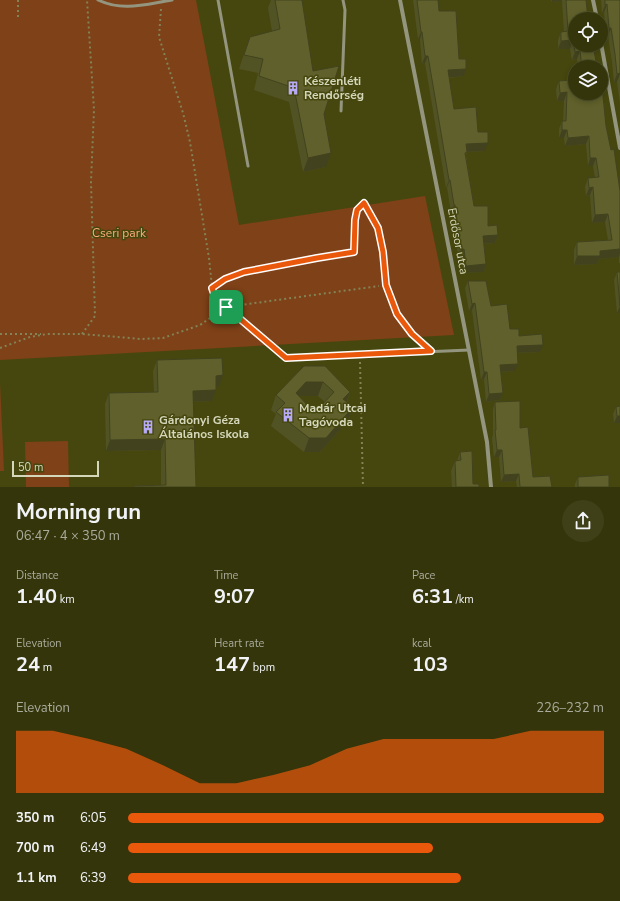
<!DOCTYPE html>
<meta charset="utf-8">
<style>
:root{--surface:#34350a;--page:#3f4018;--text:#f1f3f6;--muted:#a9ab9c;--line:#4e502b;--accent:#ea580c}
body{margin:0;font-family:"Nunito Sans",sans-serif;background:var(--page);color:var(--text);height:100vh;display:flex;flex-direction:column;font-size:15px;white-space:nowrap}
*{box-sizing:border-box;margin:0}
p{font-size:13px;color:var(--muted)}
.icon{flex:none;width:22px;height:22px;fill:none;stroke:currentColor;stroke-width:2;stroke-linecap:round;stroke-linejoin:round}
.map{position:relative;height:487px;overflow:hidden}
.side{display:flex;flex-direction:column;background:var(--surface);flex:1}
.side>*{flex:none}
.fabs{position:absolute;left:568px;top:12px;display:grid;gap:8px}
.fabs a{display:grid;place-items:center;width:40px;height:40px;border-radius:50%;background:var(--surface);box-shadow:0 2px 6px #0003,0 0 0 1px var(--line);font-size:20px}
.scale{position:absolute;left:12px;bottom:10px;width:87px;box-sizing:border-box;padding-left:4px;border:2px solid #d5d7bb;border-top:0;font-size:11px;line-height:14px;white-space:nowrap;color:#d5d7bb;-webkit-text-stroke:3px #46470e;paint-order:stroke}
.pin{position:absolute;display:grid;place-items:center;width:34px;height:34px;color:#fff;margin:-17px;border-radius:8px;box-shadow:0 2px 6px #0006}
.round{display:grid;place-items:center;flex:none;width:42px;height:42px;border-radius:21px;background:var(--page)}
.head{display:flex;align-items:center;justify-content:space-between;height:68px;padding:0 16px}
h1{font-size:22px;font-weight:700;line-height:30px}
.figures{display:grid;grid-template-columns:repeat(3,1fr);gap:6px;height:68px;padding:4px 16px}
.figures div{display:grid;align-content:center}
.figures b{font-size:20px;font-weight:700}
.figures small{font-size:11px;font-weight:400}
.figures p{font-size:11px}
.chart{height:112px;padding:8px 16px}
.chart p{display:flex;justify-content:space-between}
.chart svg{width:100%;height:72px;margin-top:4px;fill:var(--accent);opacity:.7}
ul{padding:0 16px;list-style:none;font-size:13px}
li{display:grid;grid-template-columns:64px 48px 1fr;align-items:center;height:30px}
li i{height:10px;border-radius:5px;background:var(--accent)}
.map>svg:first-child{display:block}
.green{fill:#7f4117}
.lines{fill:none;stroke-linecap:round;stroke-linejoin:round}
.path{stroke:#828356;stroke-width:2;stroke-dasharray:2 3;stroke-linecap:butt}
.service{stroke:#93957e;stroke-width:3}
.minor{stroke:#93957e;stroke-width:4}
.wall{fill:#525325;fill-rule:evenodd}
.shaded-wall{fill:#42431e}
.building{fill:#5f602b;stroke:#42431e;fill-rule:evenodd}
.route-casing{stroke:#fff;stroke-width:8}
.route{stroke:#ea580c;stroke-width:5}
.labels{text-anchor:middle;stroke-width:3;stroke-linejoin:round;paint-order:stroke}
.poi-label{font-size:12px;font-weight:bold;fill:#d5d7bb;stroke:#46470e;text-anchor:start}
.park-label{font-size:12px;fill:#feac7c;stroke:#46470e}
.street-label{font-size:12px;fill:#d5d7bb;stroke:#46470e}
</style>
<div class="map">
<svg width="620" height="487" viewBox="0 0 620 487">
<rect width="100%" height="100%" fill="#46470e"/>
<g class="green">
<polygon points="0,0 196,0 239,225 425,196 454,335 0,360"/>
<polygon points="0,383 4,471 0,471"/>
<polygon points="68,441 69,487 26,487 25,442"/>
</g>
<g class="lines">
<g class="path">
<polyline points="18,0 18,18"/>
<polyline points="161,9 159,37 183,113 190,142 209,258 212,287 214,294 218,300 281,353"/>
<polyline points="212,287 225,279 244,272 317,258 354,252 355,220 359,208"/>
<polyline points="0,334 41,334"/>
<polyline points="82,334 95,316 91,182 94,110 87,0"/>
<polyline points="0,348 30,337 47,334 82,334 141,339 163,338 200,325 226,307 379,286"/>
<polyline points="360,362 363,487"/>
</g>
<g class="service">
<path d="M98,0c25,12 48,4 74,0"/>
<polyline points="218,0 248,166"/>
<polyline points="341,111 345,10 343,0"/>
<polyline points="364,203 378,228 383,252 386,285 397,314 412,334 431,351"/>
<polyline points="286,358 469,350"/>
</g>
<g class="minor">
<polyline points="400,0 487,442 491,487"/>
<polyline points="593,0 597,19"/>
<polyline points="601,43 620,148"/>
</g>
</g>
<g class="wall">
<polygon points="271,0 302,0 313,71 324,114 326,167 303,172 289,102 254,90 258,73 239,69 245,51 250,37 272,31 268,8"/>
<polygon points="413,0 438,0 439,11 459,59 464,76 449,78 454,109 478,132 485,151 467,152 466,155 474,206 488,226 498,235 495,243 484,244 486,264 484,272 463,273 461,257 458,257 453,212 451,213 447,187 446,188 425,63 422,64 420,39 418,39"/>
<polygon points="551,0 586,0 575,19 597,67 578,67 577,59 572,60 570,49 558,49 558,40 561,32 564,32 562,1 551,2"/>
<polygon points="601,0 620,0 620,103 617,82 614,82 612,62 608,36 606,36 604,13 602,13"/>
<polygon points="571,72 606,126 611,150 620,191 620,263 619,263 619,257 599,259 597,264 574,265 574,250 577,242 608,240 605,222 592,223 590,195 586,196 585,187 588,178 595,178 593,166 588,166 586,144 565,146 564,138 559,138 559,129 562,121 563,121 564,101 557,101 556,89 559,81 568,80"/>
<polygon points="617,272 620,272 620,313 617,313 614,280"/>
<polygon points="468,281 491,306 510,329 519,336 540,352 517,353 515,371 501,372 503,393 500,400 486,402 484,379 481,380 472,310 469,311 465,288"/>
<polygon points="157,360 219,386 216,386 212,401 193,402 196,487 133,487 133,486 161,485 161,450 106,451 105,404 109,393 154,392 153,371"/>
<path d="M304,366l46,26 -3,10 6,5 -5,14 -28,31h-16l-33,-26 5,-12 -5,-4 5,-15zM300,396h18l7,6 -6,6 -8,1 -11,-12z"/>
<polygon points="495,402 520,428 533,477 552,487 517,487 516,481 501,482 499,457 494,457 492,438 493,435 493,409"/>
<polygon points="620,406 620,423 614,423 613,414 616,407"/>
<polygon points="460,452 473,484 479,487 452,487 451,471 455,461 457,461"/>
<polygon points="578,477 609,487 575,487 575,484"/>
</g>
<g class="shaded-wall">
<polygon points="552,0 562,0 562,1 551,2"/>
<polygon points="607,4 604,13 602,13 605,5"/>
<polygon points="609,28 611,28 608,36 606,36"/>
<polygon points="421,32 422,32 420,39 418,39"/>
<polygon points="573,40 570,49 558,49 561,41"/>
<polygon points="580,51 577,59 572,60 575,52"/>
<polygon points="425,56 428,56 425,63 422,64"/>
<polygon points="466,69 464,76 446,78 448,70"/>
<polygon points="617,74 620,74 617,82 614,82"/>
<polygon points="567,92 564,101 557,101 560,93"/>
<polygon points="562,130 567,130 564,138 559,138"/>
<polygon points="589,136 586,144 565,146 568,138"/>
<polygon points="488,143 485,151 463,152 466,144"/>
<polygon points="331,153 326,167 303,172 308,158"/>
<polygon points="590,158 596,158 593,166 588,166"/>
<polygon points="449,180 450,180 447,187 446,188"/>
<polygon points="593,187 590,195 586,196 589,188"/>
<polygon points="454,205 455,205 453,212 451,213"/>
<polygon points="608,214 605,222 592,223 595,215"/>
<polygon points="498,235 495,243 480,244 483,236"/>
<polygon points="464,249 461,257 458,257 461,250"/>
<polygon points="620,249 620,253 619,257 599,259 597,264 574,265 577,256 600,251"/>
<polygon points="486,264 484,272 463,273 466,266"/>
<polygon points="475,303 472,310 469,311 472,304"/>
<polygon points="620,306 620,313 617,313"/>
<polygon points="543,345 540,352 514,353 517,346"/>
<polygon points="518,364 515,371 497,372 500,365"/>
<polygon points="484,372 487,372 484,379 481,380"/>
<polygon points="223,375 219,386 212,387 216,376"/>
<polygon points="306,382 323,382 318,396 300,396 291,407 296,393"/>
<polygon points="216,390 212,401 189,402 193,391"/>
<polygon points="350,392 345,406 343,399"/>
<polygon points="503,393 500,400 486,402 489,394"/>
<polygon points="353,407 348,421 320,452 304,452 309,438"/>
<polygon points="617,416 620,416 620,423 614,423"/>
<polygon points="165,439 161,450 106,451 110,440"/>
<polygon points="497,450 502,450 499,457 494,457"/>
<polygon points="519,474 516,481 501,482 504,475"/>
</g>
<g class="building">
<polygon points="275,0 302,0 313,71 339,66 324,114 331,153 308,158 294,88 259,76 263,59 244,55 250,37 280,29"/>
<polygon points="417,0 438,0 439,11 456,11 459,59 466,59 466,69 448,70 454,109 476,107 478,132 488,132 488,143 466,144 467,152 465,153 474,206 488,206 488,226 497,225 498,235 483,236 486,264 466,266 464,249 461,250 455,205 454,205 450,180 449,180 428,56 425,56 422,32 421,32"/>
<polygon points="566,0 586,0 588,19 575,19 575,45 593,45 597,67 582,67 580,51 575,52 573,40 561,41 561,32 568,31"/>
<polygon points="605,0 620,0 620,73 617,74 615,54 611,28 609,28 607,4 605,5"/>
<polygon points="575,71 575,93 601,93 601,82 602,86 606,126 611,150 614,149 620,191 620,249 600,251 600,256 577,256 577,242 612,240 608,214 595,215 593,187 589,188 588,178 599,177 596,158 590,158 589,136 568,138 567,130 562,130 562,121 566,121 567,92 560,93 559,81 571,80 571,72"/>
<polygon points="617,272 620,272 620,306"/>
<polygon points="468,281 486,281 491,306 507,304 510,329 519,329 519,336 542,334 543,345 517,346 518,364 500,365 503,393 489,394 487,372 484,372 475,303 472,304"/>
<polygon points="222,358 223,375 216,376 216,390 193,391 196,487 134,487 133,486 166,485 165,439 110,440 109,393 158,392 157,360"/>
<path d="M304,366h21l25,26 -7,7 10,8 -27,31h-17l-33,-26 9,-9 -9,-8zM306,382h17l11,10 -15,16 -8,1 -15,-16z"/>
<polygon points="520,401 520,428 528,427 533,477 550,476 552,487 520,487 519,474 504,475 502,450 497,450 495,430 496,430 495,402"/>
<polygon points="620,406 620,416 617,416 616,407"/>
<polygon points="472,451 473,484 479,484 479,487 456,487 455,461 461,460 460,452"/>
<polygon points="609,475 609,487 578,487 578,477"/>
</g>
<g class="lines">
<g class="route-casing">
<polygon id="route" points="364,203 378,228 383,252 386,285 397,314 412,334 431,351 286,358 218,300 214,294 212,288 225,279 244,272 317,258 354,252 355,220 357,210"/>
</g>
<use href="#route" class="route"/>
</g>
<defs>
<g id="building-bare" transform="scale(1.08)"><path d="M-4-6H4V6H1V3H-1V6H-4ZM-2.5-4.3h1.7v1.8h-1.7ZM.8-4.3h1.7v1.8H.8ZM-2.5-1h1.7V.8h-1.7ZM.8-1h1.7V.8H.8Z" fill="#b7abf8" stroke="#46470e" stroke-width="2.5" paint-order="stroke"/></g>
</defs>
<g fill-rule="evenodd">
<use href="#building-bare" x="293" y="88"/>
<use href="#building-bare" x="288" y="415"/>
<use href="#building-bare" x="148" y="427"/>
</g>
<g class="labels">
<g class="poi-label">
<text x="304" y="85">Készenléti<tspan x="304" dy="14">Rendőrség</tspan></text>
<text x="299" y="412">Madár Utcai<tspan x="299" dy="14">Tagóvoda</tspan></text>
<text x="159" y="424">Gárdonyi Géza<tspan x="159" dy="14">Általános Iskola</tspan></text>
</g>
<g class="park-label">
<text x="119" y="237">Cseri park</text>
</g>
<g class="street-label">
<text transform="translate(458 241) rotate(79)" y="4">Erdősor utca</text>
</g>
</g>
</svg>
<div class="fabs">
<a><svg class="icon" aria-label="locate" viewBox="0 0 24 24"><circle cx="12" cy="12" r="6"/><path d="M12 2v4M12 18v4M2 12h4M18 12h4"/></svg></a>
<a><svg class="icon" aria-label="layers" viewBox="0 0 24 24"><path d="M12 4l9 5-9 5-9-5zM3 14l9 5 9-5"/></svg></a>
</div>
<div class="scale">50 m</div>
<div class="pin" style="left:226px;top:307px;background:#1e9e55"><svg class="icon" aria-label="arrive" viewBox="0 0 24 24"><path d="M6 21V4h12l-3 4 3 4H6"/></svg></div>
</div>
<section class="side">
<div class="head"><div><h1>Morning run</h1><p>06:47 · 4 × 350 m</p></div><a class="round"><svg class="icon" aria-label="share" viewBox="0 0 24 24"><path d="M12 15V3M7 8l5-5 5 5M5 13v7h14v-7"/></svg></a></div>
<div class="figures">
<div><p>Distance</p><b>1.40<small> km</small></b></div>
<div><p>Time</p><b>9:07</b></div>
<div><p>Pace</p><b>6:31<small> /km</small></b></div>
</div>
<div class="figures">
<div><p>Elevation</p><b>24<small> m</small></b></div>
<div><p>Heart rate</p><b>147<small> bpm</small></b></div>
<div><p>kcal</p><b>103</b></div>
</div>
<div class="chart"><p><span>Elevation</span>226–232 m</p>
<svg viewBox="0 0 160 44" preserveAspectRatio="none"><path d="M0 44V6L10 6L20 11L30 17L40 27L50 38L60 38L70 33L80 27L90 17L100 11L110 11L120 11L130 11L140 6L150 6L160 6V44z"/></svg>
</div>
<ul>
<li><b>350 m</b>6:05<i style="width:100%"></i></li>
<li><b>700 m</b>6:49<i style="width:64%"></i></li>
<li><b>1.1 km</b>6:39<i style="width:70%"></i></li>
</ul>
</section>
